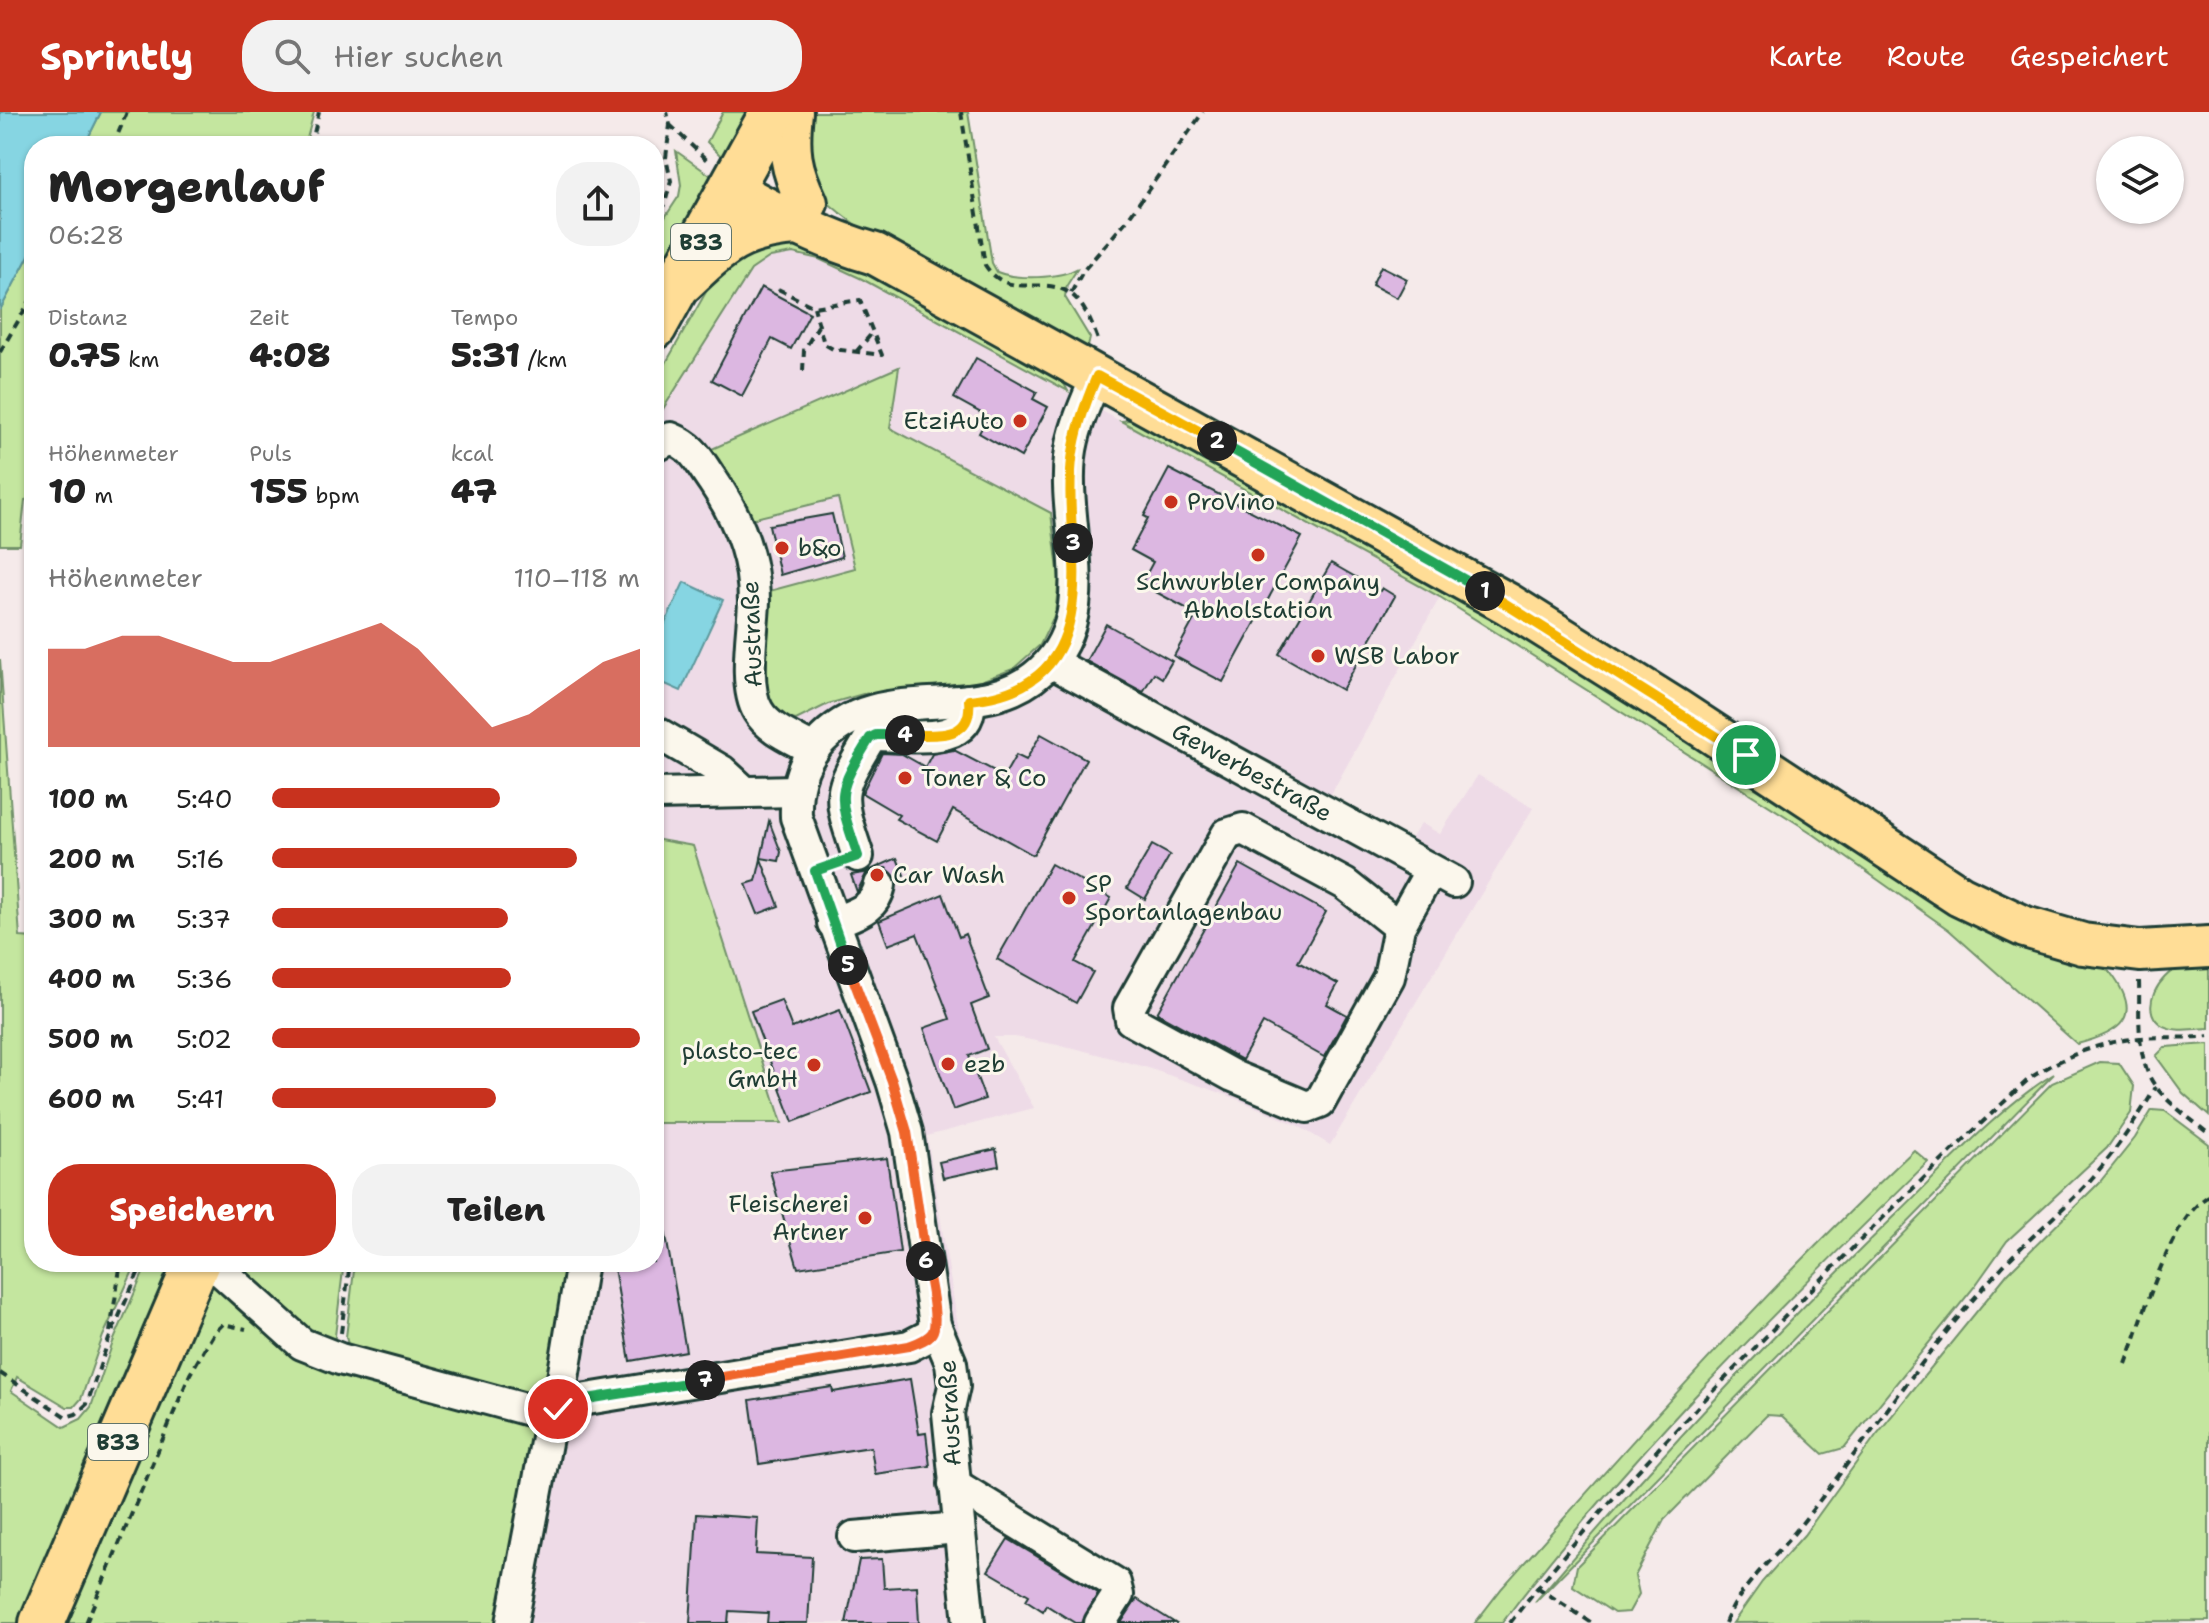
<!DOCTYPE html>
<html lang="de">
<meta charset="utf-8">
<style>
:root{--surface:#fff;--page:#f2f2f2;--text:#222;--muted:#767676;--accent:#c8321e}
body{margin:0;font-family:"Shantell Sans",sans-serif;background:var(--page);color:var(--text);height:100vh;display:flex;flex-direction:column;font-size:30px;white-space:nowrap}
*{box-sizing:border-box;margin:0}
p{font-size:26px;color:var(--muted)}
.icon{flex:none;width:44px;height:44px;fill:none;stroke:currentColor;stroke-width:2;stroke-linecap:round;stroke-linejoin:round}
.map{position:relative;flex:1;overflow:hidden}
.sheet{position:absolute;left:24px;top:24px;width:640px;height:1136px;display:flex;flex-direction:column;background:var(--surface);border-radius:32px;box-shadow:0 2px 6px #0004}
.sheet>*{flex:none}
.fabs{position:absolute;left:2096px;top:24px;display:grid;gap:16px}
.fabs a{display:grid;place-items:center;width:88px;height:88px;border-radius:50%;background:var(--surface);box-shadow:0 2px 6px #0004;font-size:40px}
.pin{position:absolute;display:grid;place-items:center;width:68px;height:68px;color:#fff;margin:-34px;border:4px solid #fff;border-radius:50%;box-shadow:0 2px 8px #0007}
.km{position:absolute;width:40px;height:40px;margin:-20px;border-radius:50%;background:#222;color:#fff;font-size:22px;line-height:40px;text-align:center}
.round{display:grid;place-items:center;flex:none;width:84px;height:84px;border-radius:32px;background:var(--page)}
.head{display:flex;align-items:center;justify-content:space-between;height:136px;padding:0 24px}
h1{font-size:44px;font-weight:800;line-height:60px}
.figures{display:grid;grid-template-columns:repeat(3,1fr);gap:12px;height:136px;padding:8px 24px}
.figures div{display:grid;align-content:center}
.figures b{font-size:34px;font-weight:800}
.figures small{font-size:22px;font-weight:400}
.figures p{font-size:22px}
.chart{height:224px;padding:16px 24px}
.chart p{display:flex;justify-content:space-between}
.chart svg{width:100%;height:144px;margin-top:8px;fill:var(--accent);opacity:.7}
.primary-button{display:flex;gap:16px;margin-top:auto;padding:16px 24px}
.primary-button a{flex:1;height:92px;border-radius:32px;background:var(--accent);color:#fff;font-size:32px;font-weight:800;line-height:92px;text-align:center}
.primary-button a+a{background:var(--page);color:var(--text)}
ul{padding:0 24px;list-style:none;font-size:26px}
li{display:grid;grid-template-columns:128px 96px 1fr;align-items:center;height:60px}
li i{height:20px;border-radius:10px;background:var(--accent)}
header{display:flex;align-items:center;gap:48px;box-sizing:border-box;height:112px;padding:0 40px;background:var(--accent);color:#fff}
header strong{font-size:38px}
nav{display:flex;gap:44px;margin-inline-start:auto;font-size:28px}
.search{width:560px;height:72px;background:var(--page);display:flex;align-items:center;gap:20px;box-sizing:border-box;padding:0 28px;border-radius:32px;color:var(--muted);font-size:30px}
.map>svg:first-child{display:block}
.built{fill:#eedbe7;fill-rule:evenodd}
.green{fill:#c4e69f;stroke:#72926a;stroke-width:2}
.water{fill:#86d5e2;stroke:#5d989c;stroke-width:2}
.building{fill:#dcb7e1;stroke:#1f3d34;stroke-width:2}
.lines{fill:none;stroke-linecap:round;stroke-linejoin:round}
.minor-casing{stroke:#1f3d34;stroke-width:36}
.major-casing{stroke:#1f3d34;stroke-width:46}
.highway-casing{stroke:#1f3d34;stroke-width:50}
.path{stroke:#1f3d34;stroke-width:4;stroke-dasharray:8 6;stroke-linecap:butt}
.minor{stroke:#fbf7ec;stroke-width:30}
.major{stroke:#ffdd96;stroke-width:40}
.highway{stroke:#ffdd96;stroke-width:44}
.split-1-casing{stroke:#fff;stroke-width:16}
.split-2-casing{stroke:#fff;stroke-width:16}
.split-3-casing{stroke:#fff;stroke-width:16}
.split-4-casing{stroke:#fff;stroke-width:16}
.split-5-casing{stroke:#fff;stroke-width:16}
.split-6-casing{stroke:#fff;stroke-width:16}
.split-7-casing{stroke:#fff;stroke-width:16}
.split-8-casing{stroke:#fff;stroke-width:16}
.split-1{stroke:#f5b400;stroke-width:10}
.split-2{stroke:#22a559;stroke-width:10}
.split-3{stroke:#f5b400;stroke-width:10}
.split-4{stroke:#f5b400;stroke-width:10}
.split-5{stroke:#22a559;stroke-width:10}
.split-6{stroke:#f0652b;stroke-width:10}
.split-7{stroke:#f0652b;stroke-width:10}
.split-8{stroke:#22a559;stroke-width:10}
.poi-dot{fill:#c8321e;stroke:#fbf7ec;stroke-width:3}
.labels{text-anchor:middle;stroke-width:6;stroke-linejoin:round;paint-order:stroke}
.shield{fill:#fbf7ec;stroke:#61756b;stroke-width:2}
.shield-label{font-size:22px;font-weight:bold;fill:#1f3d34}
.poi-label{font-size:24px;fill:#1f3d34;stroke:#fbf7ec;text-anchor:start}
.street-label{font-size:24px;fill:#1f3d34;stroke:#fbf7ec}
</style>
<header>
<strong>Sprintly</strong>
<div class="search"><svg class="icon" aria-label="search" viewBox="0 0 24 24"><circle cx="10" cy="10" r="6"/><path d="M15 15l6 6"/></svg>Hier suchen</div>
<nav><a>Karte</a><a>Route</a><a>Gespeichert</a></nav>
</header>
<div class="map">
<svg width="2209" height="1511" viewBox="0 0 2209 1511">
<rect width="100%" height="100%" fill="#f5eaea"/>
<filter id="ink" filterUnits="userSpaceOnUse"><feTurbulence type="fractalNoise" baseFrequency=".0125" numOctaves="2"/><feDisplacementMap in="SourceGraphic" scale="16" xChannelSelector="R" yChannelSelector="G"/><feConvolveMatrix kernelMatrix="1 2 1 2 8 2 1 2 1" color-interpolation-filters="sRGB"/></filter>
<g filter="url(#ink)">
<path class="built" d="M793,141l26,6 43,20 578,318 -110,199 81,43 10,-16 19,11 38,-59 55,33 -203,337 -35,-21 -68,-29 -82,-28 -71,-19 -59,-11h-21l40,71 -107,28 38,233 5,116 -14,138h-432l66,-361h64v-139h127l-88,-277 -39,-7v-416l97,-153 19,-13zM890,316l161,85 8,66 -4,35 -77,68 -115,12 -35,10 -32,16 59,-152 -17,-70 -91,22z"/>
<g class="green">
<polygon points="101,0 314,0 305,34 84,34"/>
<polygon points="723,0 752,0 728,44 722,45 707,30"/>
<path d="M805,0h163l24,151 5,9c20,8 62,7 81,-4l-11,17 -2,12 25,41 -3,13h-7l-219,-122 -22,-17 -18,-15 -20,-75z"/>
<polygon points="676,39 710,63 711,68 654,180 654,122 679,84 681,73"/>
<polygon points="764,125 825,136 1062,268 1068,279 862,167 819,147 793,141 770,145 751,158 654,311 654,272 706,180 726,150"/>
<polygon points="34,134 34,387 25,388 20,433 0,433 0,198"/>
<polygon points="899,255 890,316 1051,401 1059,467 1055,502 1040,533 1013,557 978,570 863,582 828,592 796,608 781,605 766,590 761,557 762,481 855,456 838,386 747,408 705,340"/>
<path d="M1137,307l19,5 954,548c35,45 11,61 -33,72l-128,-114 -140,-99 -369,-234 -319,-176z"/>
<polygon points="0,547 20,825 34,826 34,1150 137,1150 103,1224 81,1287 74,1295 67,1295 17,1265 11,1279 64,1315 81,1307 91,1295 113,1230 148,1150 182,1150 27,1511 0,1511"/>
<polygon points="654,727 693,734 782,1011 654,1011"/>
<path d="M2209,851v65c-14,1 -37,5 -49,-4 -21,-16 0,-49 18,-56 9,-3 21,-3 31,-5z"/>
<polygon points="2209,932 2209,1004 2183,981 2156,944 2165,935"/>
<polygon points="2100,950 2119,951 2134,974 2131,1001 2107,1036 2007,1129 1975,1174 1844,1336 1823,1342 1782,1304 1767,1303 1664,1408 1635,1464 1639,1482 1629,1500 1614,1501 1573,1474 1577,1454 2052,971"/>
<path d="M2054,962l-519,528c115,-136 237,-267 365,-391 44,-43 102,-106 154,-137z"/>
<polygon points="2152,998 2165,999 2209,1032 2209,1509 1733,1511 1762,1470 1804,1423 1877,1322 2008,1161 2099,1071 2135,1026"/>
<path d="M1914,1038l14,12c-149,146 -301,294 -426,461h-27l27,-35c133,-150 266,-301 412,-438z"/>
<polygon points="223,1150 344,1150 334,1232 327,1234"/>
<polygon points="355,1150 578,1150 554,1283 532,1291 349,1236 346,1225"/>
<polygon points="213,1168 280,1220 518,1303 531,1315 535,1333 503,1511 56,1511"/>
</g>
<g class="water">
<polygon points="0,0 101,0 84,34 34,34 34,134 0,198"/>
<polygon points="684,470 723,488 681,579 654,567 654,535"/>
</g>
<g class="building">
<polygon points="1381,154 1407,167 1397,186 1372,173"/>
<polygon points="761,175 810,201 791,237 772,227 742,284 712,268"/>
<polygon points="976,246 1037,280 1033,287 1048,295 1021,345 979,321 988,305 954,286"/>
<polygon points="1169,357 1302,425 1223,570 1174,544 1197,502 1141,472 1153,450 1131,438 1148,406 1144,404"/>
<polygon points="832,402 842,445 780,463 769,413"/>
<polygon points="1331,451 1380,479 1382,476 1395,484 1342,578 1279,542"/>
<polygon points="1106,512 1172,549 1162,566 1154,561 1143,580 1086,549"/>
<polygon points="1041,622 1086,647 1033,743 953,698 937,729 896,707 899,703 862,681 882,641 902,642 925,655 932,642 954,638 1004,664 1016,643 1026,648"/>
<polygon points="769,709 781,740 779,749 761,746"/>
<polygon points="1152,733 1170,743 1145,787 1127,776"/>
<polygon points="897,746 904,763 896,766 886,756 875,756 867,760 857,780 851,763 864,761"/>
<polygon points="761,747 779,794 758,802 746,772 756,769"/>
<polygon points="1051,752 1111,786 1075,850 1093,860 1076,891 997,847"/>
<polygon points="1240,752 1326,800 1298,850 1338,872 1327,892 1347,903 1324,945 1263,911 1242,948 1157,901"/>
<polygon points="943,782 959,825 965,822 989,886 971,893 987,937 969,944 985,987 953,998 924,916 950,907 942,886 917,822 888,833 879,809"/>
<polygon points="781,888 792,916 840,898 871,980 793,1010 751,899"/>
<polygon points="996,1037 999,1054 943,1066 939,1050"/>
<polygon points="887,1046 900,1140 798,1156 770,1059"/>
<polygon points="662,1101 686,1239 630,1249 613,1150 654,1150 654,1102"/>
<polygon points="910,1267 919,1322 926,1321 930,1354 875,1362 871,1335 759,1352 750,1288 832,1275 833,1280"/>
<polygon points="697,1402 758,1406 756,1442 812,1445 808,1511 767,1511 768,1501 729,1499 728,1511 690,1511"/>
<polygon points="1008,1427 1098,1481 1082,1511 1075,1511 1046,1493 1043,1499 1026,1488 1029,1483 988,1459"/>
<polygon points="882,1447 884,1476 917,1474 919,1511 846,1511 859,1448"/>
<polygon points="1137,1487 1175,1511 1121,1511"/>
</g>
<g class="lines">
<g class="minor-casing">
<g id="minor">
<path d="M654,335l17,-9c24,10 27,22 42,43 24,35 41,77 41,121 -1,29 -11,84 4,109 11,19 37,28 55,39"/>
<polyline points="1051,550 1454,770"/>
<polyline points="654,619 722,659 745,680"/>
<polyline points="654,682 795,679"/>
<path d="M858,744c-21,-63 -22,-61 12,-118l6,-3c32,0 98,13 93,-35"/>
<path d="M833,811c21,-9 42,-13 47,-38"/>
<polyline points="1399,815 1345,772 1243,717 1227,722 1129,896 1131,908 1233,964 1307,995 1320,990 1389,865 1399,815 1431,758"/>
<polyline points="211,1150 302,1232 340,1247 551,1304"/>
<polyline points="558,1297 582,1150"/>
<polyline points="954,1372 1115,1471 1118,1483 1100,1511"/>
<polyline points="854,1425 959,1416"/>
<polyline points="512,1511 551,1304 558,1297 575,1289 909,1234 930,1223 935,1213"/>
<path d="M969,1511l-21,-210 6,-27 -3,-23 -16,-38 -28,-193 -15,-51 -96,-264c-1,-27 4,-51 22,-73 61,-70 160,-15 223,-73 61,-55 21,-144 29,-214 3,-28 16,-55 27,-81"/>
</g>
</g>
<g class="major-casing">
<g id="major">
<path d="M792,0c-4,38 -2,56 15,91"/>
<path d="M731,77c47,26 91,50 144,65l633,350 169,106 283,186 65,31 58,17 57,7 69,-4"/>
<path d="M683,171c40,-38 57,-54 113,-58"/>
</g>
</g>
<g class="highway-casing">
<g id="highway">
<polyline points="654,215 773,0"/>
<polyline points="42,1511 197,1150"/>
</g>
</g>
<g class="path">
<path d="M961,0l24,153c23,36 59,9 86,29 13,9 23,34 28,49"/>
<polyline points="670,13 710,51"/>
<polyline points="113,34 127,0"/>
<polyline points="311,34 319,0"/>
<polyline points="654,112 665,91 671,69 666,46 670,13 667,0"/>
<polyline points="778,177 814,195 860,188 882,243 833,237 824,232 814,195"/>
<polyline points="1071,181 1083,159 1127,108 1203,0"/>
<polyline points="0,240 34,182"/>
<polyline points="856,240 873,220"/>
<polyline points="803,259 804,238 818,214"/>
<path d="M2139,869c1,32 -4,79 17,106 13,17 36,33 53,47"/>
<polyline points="110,1220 121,1150"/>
<polyline points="341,1221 350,1150"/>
<path d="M2126,1252c16,-43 44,-147 83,-168"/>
<polyline points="0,1261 66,1305 76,1302 87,1292 109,1227 143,1150"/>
<polyline points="1537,1475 1592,1511"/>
<polyline points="86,1511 190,1262 214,1221 223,1212 246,1217"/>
<path d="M1510,1511c72,-95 155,-183 238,-268 91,-95 185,-188 282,-277 34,-22 70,-36 110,-40 23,-2 46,1 69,-2"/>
<path d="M1725,1511c16,-39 49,-64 74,-96 68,-86 128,-179 203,-260 29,-31 63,-58 91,-90 24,-28 44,-58 63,-90"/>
</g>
<use href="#minor" class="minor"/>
<use href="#major" class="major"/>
<use href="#highway" class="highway"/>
</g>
</g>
<g class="lines" filter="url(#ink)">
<g class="split-1-casing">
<polyline id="split-1" points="1485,479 1746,643"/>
</g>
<g class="split-2-casing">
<polyline id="split-2" points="1217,329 1485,479"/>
</g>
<g class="split-3-casing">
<path id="split-3" d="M1073,431c-6,-69 -4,-103 24,-167l120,65"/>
</g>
<g class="split-4-casing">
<path id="split-4" d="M905,623c29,-1 68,7 64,-35 95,-8 111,-76 104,-157"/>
</g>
<g class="split-5-casing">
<path id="split-5" d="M848,853l-33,-94 43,-15c-21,-63 -23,-61 12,-118l6,-3h29"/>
</g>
<g class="split-6-casing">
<polyline id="split-6" points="848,853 892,969 907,1020 926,1149"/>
</g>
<g class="split-7-casing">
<path id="split-7" d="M705,1268l204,-34c8,-3 18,-6 23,-13 8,-12 -4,-57 -6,-72"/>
</g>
<g class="split-8-casing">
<polyline id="split-8" points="558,1297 575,1289 705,1268"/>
</g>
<use href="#split-1" class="split-1"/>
<use href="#split-2" class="split-2"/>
<use href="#split-3" class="split-3"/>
<use href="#split-4" class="split-4"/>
<use href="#split-5" class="split-5"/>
<use href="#split-6" class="split-6"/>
<use href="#split-7" class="split-7"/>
<use href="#split-8" class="split-8"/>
</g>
<g class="poi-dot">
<circle cx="1020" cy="309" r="8"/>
<circle cx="1171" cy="390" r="8"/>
<circle cx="782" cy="436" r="8"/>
<circle cx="1258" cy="443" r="8"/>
<circle cx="1318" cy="544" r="8"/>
<circle cx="905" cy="666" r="8"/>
<circle cx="877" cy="763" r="8"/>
<circle cx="1069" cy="786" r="8"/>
<circle cx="948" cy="952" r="8"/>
<circle cx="814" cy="953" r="8"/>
<circle cx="865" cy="1106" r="8"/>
</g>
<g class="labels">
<g class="shield">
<rect x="671" y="112" width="60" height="36" rx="6"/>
<rect x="88" y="1312" width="60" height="36" rx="6"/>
</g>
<g class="shield-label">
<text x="701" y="138">B33</text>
<text x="118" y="1338">B33</text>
</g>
<g class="poi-label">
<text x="1004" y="317" text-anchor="end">EtziAuto</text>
<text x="1187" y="398">ProVino</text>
<text x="798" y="444">b&amp;o</text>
<text x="1258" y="478" text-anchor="middle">Schwurbler Company<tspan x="1258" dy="28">Abholstation</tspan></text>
<text x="1334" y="552">WSB Labor</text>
<text x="921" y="674">Toner &amp; Co</text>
<text x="893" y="771">Car Wash</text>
<text x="1085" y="780">SP<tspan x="1085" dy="28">Sportanlagenbau</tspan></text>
<text x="798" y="947" text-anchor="end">plasto-tec<tspan x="798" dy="28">GmbH</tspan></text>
<text x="964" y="960">ezb</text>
<text x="849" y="1100" text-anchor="end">Fleischerei<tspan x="849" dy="28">Artner</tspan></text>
</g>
<g class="street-label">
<text transform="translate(752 522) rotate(-92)" y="8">Austraße</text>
<text transform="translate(1252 660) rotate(29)" y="8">Gewerbestraße</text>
<text transform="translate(950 1301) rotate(-93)" y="8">Austraße</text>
</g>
</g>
</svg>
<div class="fabs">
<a><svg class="icon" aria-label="layers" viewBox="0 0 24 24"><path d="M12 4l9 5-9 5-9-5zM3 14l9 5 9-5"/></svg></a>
</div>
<div class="pin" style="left:1746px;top:643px;background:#1e9e55"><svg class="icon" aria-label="arrive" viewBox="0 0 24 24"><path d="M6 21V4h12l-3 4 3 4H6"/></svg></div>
<div class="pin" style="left:558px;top:1297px;background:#d93025"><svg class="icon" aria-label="check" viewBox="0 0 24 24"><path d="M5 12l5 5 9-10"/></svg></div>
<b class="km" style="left:1485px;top:479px">1</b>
<b class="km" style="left:1217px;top:329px">2</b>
<b class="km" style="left:1073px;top:431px">3</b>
<b class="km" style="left:905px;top:623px">4</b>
<b class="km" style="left:848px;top:853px">5</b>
<b class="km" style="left:926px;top:1149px">6</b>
<b class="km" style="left:705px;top:1268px">7</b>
<section class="sheet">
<div class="head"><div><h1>Morgenlauf</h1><p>06:28</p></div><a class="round"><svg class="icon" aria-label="share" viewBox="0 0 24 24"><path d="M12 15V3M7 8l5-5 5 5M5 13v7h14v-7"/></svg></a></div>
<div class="figures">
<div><p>Distanz</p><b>0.75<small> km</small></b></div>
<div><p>Zeit</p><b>4:08</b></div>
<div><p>Tempo</p><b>5:31<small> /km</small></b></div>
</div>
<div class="figures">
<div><p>Höhenmeter</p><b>10<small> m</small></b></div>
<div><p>Puls</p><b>155<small> bpm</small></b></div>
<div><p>kcal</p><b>47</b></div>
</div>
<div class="chart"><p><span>Höhenmeter</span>110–118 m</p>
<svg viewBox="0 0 160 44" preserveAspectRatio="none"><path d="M0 44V14L10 14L20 10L30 10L40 14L50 18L60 18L70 14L80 10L90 6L100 14L110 26L120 38L130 34L140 26L150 18L160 14V44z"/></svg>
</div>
<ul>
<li><b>100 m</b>5:40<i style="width:62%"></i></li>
<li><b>200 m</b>5:16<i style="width:83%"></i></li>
<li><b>300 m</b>5:37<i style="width:64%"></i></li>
<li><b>400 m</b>5:36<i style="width:65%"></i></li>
<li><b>500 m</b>5:02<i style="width:100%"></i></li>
<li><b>600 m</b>5:41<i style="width:61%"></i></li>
</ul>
<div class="primary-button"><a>Speichern</a><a>Teilen</a></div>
</section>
</div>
